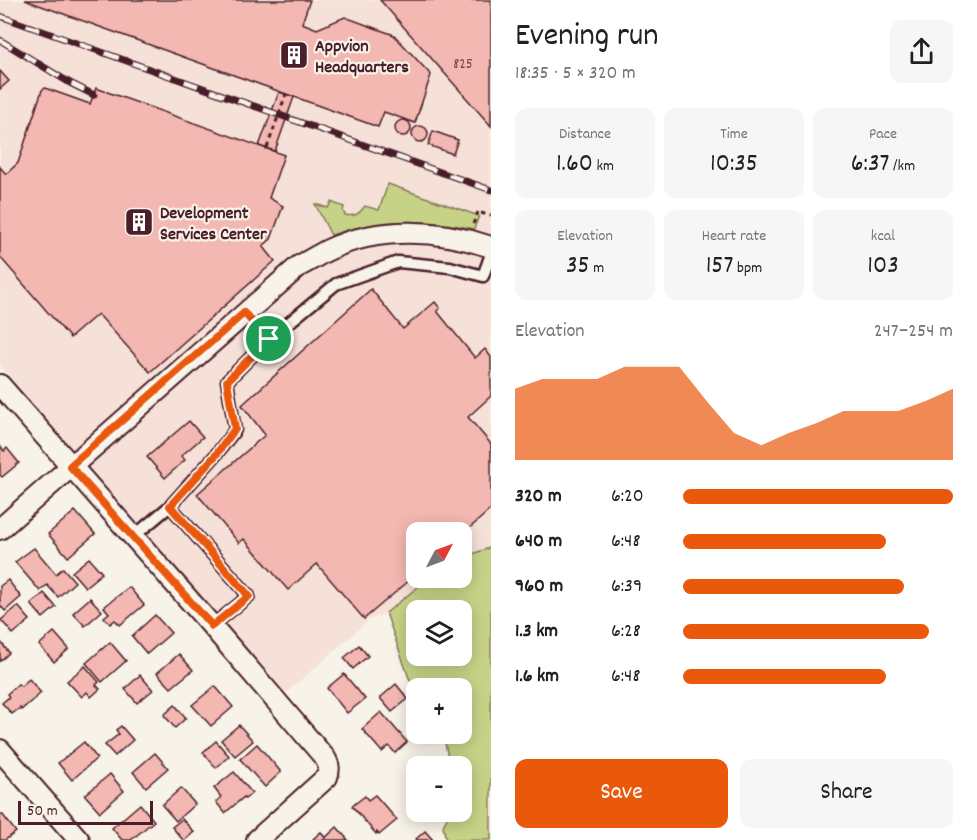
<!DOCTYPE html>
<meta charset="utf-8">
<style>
:root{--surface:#fff;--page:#f6f6f6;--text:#202124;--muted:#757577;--accent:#ea580c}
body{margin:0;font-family:Dekko,sans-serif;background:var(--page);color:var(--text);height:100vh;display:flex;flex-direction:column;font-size:22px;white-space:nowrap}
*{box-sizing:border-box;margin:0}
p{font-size:20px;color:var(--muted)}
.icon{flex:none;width:33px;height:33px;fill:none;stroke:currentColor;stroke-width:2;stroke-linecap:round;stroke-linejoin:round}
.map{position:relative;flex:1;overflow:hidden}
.details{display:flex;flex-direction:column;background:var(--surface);width:486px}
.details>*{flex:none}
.needle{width:39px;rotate:49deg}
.buttons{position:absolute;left:406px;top:522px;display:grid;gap:12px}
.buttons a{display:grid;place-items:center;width:66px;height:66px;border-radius:12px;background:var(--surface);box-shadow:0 3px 15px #0003;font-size:30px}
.scale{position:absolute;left:18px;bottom:15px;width:135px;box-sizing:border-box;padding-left:6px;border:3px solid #4a1f2b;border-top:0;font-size:16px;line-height:21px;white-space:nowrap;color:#4a1f2b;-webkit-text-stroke:4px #f7f3e8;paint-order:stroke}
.pin{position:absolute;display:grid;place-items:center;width:51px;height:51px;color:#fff;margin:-26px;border:3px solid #fff;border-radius:50%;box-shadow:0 2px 6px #0007}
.round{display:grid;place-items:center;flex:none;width:63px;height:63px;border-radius:12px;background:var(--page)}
.head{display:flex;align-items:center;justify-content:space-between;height:102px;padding:0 24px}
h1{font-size:33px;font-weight:600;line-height:45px}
.figures{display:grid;grid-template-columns:repeat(3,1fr);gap:9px;height:102px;padding:6px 24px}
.figures div{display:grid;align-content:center;border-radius:12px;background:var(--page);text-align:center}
.figures b{font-size:26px;font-weight:600}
.figures small{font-size:16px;font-weight:400}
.figures p{font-size:16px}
.chart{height:168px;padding:12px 24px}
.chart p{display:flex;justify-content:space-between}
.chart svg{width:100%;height:108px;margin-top:6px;fill:var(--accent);opacity:.7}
.button{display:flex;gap:12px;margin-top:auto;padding:12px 24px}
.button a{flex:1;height:69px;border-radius:12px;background:var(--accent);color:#fff;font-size:24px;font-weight:600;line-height:69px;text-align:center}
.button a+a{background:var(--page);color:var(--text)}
ul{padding:0 24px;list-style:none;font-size:20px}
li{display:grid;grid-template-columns:96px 72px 1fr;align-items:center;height:45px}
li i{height:15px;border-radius:8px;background:var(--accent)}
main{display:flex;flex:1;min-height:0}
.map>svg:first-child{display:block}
.built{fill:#f6e1d8}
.green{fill:#c6d387;stroke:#887959;stroke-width:1.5;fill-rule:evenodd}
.building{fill:#f3b8b1;stroke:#4a1f2b;stroke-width:1.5}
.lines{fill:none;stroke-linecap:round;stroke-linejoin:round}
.lane-casing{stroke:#4a1f2b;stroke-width:15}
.street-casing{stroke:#4a1f2b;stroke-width:24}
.path{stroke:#4a1f2b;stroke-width:3;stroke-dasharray:4.5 4.5;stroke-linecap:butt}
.lane{stroke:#f7f3e8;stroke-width:10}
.street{stroke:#f7f3e8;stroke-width:20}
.rail-casing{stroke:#4a1f2b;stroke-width:7}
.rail{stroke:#f7f3e8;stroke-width:4.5;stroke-dasharray:14;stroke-linecap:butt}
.path-bridge{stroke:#4a1f2b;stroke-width:3;stroke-dasharray:4.5 4.5;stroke-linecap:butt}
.route-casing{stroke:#fff;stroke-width:12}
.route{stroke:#ea580c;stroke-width:8}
.labels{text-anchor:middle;stroke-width:4.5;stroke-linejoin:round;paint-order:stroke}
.number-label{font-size:15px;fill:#74454c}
.poi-label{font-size:18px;font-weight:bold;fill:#4a1f2b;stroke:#f7f3e8;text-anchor:start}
</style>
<main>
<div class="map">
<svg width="491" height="840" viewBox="0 0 491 840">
<rect width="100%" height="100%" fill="#f7f3e8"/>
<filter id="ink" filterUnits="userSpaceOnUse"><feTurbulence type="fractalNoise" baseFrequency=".0167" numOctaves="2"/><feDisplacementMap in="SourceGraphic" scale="12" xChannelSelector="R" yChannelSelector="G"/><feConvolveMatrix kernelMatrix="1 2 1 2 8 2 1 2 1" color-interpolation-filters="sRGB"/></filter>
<g filter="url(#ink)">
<polygon class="built" points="0,0 491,0 491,547 462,558 462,532 417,532 417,578 429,578 386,613 369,620 284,695 0,365"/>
<g class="green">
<path d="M388,184l91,32 -5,13c-48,-11 -96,-11 -143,6l-16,-31 13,4 3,-6 13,5 -1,4 2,4c10,2 14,-1 20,-9l14,4z"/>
<path d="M491,547v293h-45l-3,-14 7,-14h12v-46h-12l-7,-32h19v-46h-45v2l-8,-12 -23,-65 43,-35h33v-20zM417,610h45v46h-45z"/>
</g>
<g class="building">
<polygon points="25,0 310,0 302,23 317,29 345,17 394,35 431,75 415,123 384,112 378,127"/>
<polygon points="380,0 491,0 491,126"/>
<polygon points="0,71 9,81 0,89"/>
<polygon points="45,88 90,104 96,88 284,155 269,198 283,206 271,239 263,246 275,261 150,372 98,314 70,338 0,257 0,167 6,174 18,163 42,90"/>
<polygon points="279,92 294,97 275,151 259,146"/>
<circle cx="403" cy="128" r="8"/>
<circle cx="420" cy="134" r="8"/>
<polygon points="433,131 458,140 453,154 428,145"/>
<polygon points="371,289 403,329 435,302 440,308 437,311 475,358 485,349 491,357 491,396 468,417 491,444 491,509 462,535 462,532 417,532 417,574 364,619 317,564 288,590 244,539 239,543 197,494 265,435 242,405"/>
<polygon points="189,421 203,437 181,456 185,460 165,478 147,457"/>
<polygon points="1,447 4,451 7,448 19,463 2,477 0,475 0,448"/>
<polygon points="75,511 95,534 68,557 48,534"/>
<polygon points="34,548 56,574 63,568 75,582 58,597 47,585 40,591 15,562"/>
<polygon points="89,558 102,573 85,587 72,572"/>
<polygon points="8,580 21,597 5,611 0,605 0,586"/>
<polygon points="129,587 144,605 120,625 115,620 110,624 104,617 109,613 104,607"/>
<polygon points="44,593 56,607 43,618 31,604"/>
<polygon points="90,598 102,611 85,626 73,613"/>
<polygon points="18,606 30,620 13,634 1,620"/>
<polygon points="155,615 171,633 147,654 132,636"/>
<polygon points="54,632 69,649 54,662 39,645"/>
<polygon points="0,641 9,653 0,661"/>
<polygon points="110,642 126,661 102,682 86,663"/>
<polygon points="359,645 368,656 353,669 344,658"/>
<polygon points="179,654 193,670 171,688 157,673"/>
<polygon points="85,666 99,682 96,685 100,689 91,697 87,692 82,697 67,681"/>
<polygon points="344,674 365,699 347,713 327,688"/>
<polygon points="140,675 153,690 137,703 125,689"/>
<polygon points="29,679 41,693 21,710 20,708 12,714 2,703 9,697 7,694 18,684 21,686"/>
<polygon points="396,684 408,699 392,712 380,698"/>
<polygon points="215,686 233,707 211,726 192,705"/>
<polygon points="175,705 186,718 175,728 164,715"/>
<polygon points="381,712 407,742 395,753 389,746 382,752 362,729"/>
<polygon points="239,725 253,741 235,756 221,740"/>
<polygon points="121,726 133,740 115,756 105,745 119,734 116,730"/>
<polygon points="216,741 229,756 216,768 203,752"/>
<polygon points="84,742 97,758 72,780 58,763"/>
<polygon points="257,744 281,772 265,787 240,759"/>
<polygon points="155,753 168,768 146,787 133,772"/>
<polygon points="234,772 252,793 245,799 244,797 225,813 216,802 221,797 214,788"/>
<polygon points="110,774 124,791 100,812 85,795"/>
<polygon points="181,788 195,804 176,821 162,805"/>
<polygon points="375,795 397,820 379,835 377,832 376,834 352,806 365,796 368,800"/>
<polygon points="140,804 154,821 131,840 122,840 112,828"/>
<polygon points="2,814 16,832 5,840 0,840 0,816"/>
<polygon points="182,819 194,832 185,840 183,840 172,827"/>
<polygon points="337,827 348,840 314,840 313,839 321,832 325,838"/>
<polygon points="425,831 433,840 417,840 416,839"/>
</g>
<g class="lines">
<g class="lane-casing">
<g id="lane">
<polyline points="269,339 336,284 398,262 450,267 483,276 491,254"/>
<polyline points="170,506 215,456 235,430 227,381 269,339 244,313"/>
<polyline points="133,537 170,506 249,596 212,626"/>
</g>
</g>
<g class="street-casing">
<g id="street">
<path d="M0,385l212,241 113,132c4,7 5,11 2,19l-70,63"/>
<path d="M0,529l299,-263c10,-5 19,-11 29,-16 50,-24 112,-21 163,-3"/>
<polyline points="0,750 79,840"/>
</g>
</g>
<g class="path">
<polyline points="481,213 491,216"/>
<polyline points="473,224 478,212"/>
</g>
<use href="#lane" class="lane"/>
<use href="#street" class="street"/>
<g class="rail-casing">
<g id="rail">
<polyline points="0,16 491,190"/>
<polyline points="0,40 70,83 94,95"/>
</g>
</g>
<use href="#rail" class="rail"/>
<polyline class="path-bridge" points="267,148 286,94"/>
</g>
</g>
<g class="lines" filter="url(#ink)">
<g class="route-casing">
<polygon id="route" points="244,313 269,339 227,381 235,429 215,456 170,506 249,596 212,626 70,466"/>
</g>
<use href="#route" class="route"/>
</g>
<defs>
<g id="building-square" transform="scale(1.5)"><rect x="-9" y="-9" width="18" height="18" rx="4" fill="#4a1f2b" stroke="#f7f3e8"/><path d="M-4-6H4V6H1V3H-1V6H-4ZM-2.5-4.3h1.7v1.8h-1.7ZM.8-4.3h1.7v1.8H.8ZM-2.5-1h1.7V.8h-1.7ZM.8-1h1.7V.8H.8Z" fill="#fff"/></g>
</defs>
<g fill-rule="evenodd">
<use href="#building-square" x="294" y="55"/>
<use href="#building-square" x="139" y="222"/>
</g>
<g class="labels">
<g class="number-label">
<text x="463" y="68">825</text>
</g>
<g class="poi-label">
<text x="315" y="51">Appvion<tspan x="315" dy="21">Headquarters</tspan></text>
<text x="160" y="218">Development<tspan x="160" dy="21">Services Center</tspan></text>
</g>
</g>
</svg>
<div class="buttons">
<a><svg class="needle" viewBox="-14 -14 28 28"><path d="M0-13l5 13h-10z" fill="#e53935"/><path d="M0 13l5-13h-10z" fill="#757577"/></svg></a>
<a><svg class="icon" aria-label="layers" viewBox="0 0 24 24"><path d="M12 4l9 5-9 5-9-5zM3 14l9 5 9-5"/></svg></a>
<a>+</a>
<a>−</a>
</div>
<div class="scale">50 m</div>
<div class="pin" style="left:269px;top:339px;background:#1e9e55"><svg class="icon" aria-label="arrive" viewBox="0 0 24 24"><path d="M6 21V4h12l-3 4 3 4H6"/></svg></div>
</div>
<section class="details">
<div class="head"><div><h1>Evening run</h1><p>18:35 · 5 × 320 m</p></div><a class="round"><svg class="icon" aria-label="share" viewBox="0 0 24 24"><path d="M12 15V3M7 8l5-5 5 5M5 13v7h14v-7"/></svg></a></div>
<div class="figures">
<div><p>Distance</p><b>1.60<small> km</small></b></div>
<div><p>Time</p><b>10:35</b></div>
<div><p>Pace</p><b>6:37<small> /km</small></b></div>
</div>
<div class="figures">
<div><p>Elevation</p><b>35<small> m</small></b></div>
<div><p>Heart rate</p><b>157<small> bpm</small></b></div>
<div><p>kcal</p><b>103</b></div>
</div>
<div class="chart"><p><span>Elevation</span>247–254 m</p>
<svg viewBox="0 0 160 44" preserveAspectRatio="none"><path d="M0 44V15L10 11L20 11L30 11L40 6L50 6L60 6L70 20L80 33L90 38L100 33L110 29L120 24L130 24L140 24L150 20L160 15V44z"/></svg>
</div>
<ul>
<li><b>320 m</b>6:20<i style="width:100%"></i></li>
<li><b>640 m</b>6:48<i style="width:75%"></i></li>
<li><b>960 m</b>6:39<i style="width:82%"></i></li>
<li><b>1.3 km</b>6:28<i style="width:91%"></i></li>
<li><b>1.6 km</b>6:48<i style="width:75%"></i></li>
</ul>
<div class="button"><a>Save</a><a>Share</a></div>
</section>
</main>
